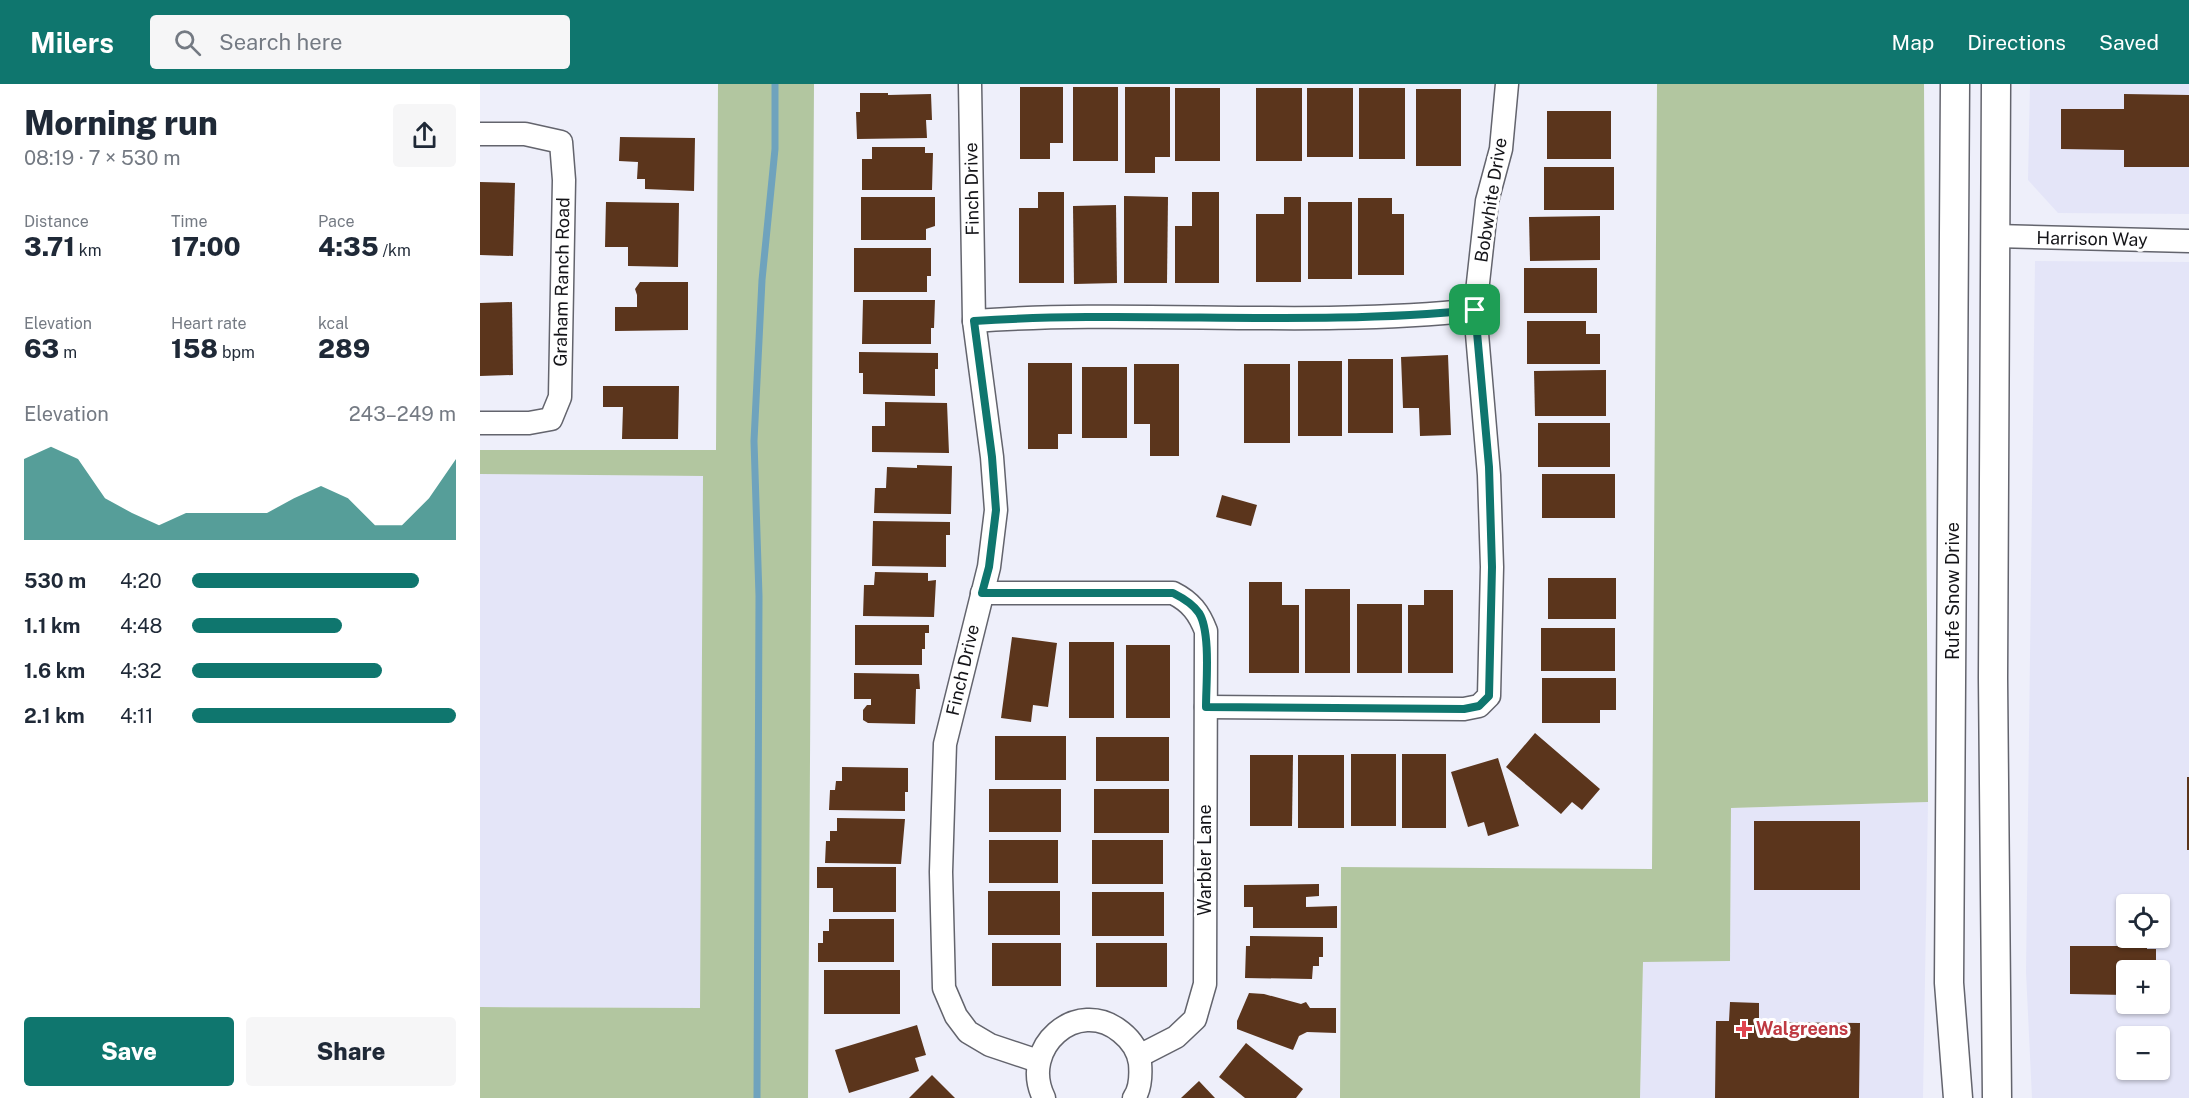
<!DOCTYPE html>
<meta charset="utf-8">
<style>
:root{--surface:#fff;--page:#f6f6f7;--text:#1f2937;--muted:#747a83;--accent:#0f766e}
body{margin:0;font-family:"Public Sans",sans-serif;background:var(--page);color:var(--text);height:100vh;display:flex;flex-direction:column;font-size:22px;white-space:nowrap}
*{box-sizing:border-box;margin:0}
p{font-size:20px;color:var(--muted)}
.icon{flex:none;width:33px;height:33px;fill:none;stroke:currentColor;stroke-width:2;stroke-linecap:round;stroke-linejoin:round}
.map{position:relative;flex:1;overflow:hidden}
.sheet{display:flex;flex-direction:column;background:var(--surface);width:480px}
.sheet>*{flex:none}
.buttons{position:absolute;left:1636px;top:810px;display:grid;gap:12px}
.buttons a{display:grid;place-items:center;width:54px;height:54px;border-radius:6px;background:var(--surface);box-shadow:0 2px 4px #0004;font-size:30px}
.pin{position:absolute;display:grid;place-items:center;width:51px;height:51px;color:#fff;margin:-26px;border-radius:12px;box-shadow:0 3px 9px #0006}
.round{display:grid;place-items:center;flex:none;width:63px;height:63px;border-radius:6px;background:var(--page)}
.headline{display:flex;align-items:center;justify-content:space-between;height:102px;padding:0 24px}
h1{font-size:33px;font-weight:800;line-height:45px}
.stats{display:grid;grid-template-columns:repeat(3,1fr);gap:9px;height:102px;padding:6px 24px}
.stats div{display:grid;align-content:center}
.stats b{font-size:26px;font-weight:800}
.stats small{font-size:16px;font-weight:400}
.stats p{font-size:16px}
.chart{height:168px;padding:12px 24px}
.chart p{display:flex;justify-content:space-between}
.chart svg{width:100%;height:108px;margin-top:6px;fill:var(--accent);opacity:.7}
.primary-button{display:flex;gap:12px;margin-top:auto;padding:12px 24px}
.primary-button a{flex:1;height:69px;border-radius:6px;background:var(--accent);color:#fff;font-size:24px;font-weight:800;line-height:69px;text-align:center}
.primary-button a+a{background:var(--page);color:var(--text)}
ul{padding:0 24px;list-style:none;font-size:20px}
li{display:grid;grid-template-columns:96px 72px 1fr;align-items:center;height:45px}
li i{height:15px;border-radius:8px;background:var(--accent)}
header{display:flex;align-items:center;gap:36px;box-sizing:border-box;height:84px;padding:0 30px;background:var(--accent);color:#fff}
header strong{font-size:28px}
nav{display:flex;gap:33px;margin-inline-start:auto;font-size:21px}
.search{width:420px;height:54px;background:var(--page);display:flex;align-items:center;gap:15px;box-sizing:border-box;padding:0 21px;border-radius:6px;color:var(--muted);font-size:22px}
main{display:flex;flex:1;min-height:0}
.map>svg:first-child{display:block}
.built{fill:#e4e5f8;fill-rule:evenodd}
.green{fill:#b2c6a0}
.lines{fill:none;stroke-linecap:round;stroke-linejoin:round}
.stream{stroke:#6fa3bd;stroke-width:7}
.building{fill:#5b351c}
.minor-casing{stroke:#63646d;stroke-width:25}
.major-casing{stroke:#63646d;stroke-width:31}
.minor{stroke:#fff;stroke-width:22}
.major{stroke:#fff;stroke-width:28}
.route-casing{stroke:#fff;stroke-width:12}
.route{stroke:#0f766e;stroke-width:8}
.health-dot{fill:#e0444e;stroke:#fff;stroke-width:2}
.labels{text-anchor:middle;stroke-width:6;stroke-linejoin:round;paint-order:stroke}
.street-label{font-size:18px;fill:#141418;stroke:#fff}
.health-label{font-size:18px;font-weight:bold;fill:#be3a42;stroke:#fff;text-anchor:start}
</style>
<header>
<strong>Milers</strong>
<div class="search"><svg class="icon" aria-label="search" viewBox="0 0 24 24"><circle cx="10" cy="10" r="6"/><path d="M15 15l6 6"/></svg>Search here</div>
<nav><a>Map</a><a>Directions</a><a>Saved</a></nav>
</header>
<main>
<section class="sheet">
<div class="headline"><div><h1>Morning run</h1><p>08:19 · 7 × 530 m</p></div><a class="round"><svg class="icon" aria-label="share" viewBox="0 0 24 24"><path d="M12 15V3M7 8l5-5 5 5M5 13v7h14v-7"/></svg></a></div>
<div class="stats">
<div><p>Distance</p><b>3.71<small> km</small></b></div>
<div><p>Time</p><b>17:00</b></div>
<div><p>Pace</p><b>4:35<small> /km</small></b></div>
</div>
<div class="stats">
<div><p>Elevation</p><b>63<small> m</small></b></div>
<div><p>Heart rate</p><b>158<small> bpm</small></b></div>
<div><p>kcal</p><b>289</b></div>
</div>
<div class="chart"><p><span>Elevation</span>243–249 m</p>
<svg viewBox="0 0 160 44" preserveAspectRatio="none"><path d="M0 44V11L10 6L20 11L30 27L40 33L50 38L60 33L70 33L80 33L90 33L100 27L110 22L120 27L130 38L140 38L150 27L160 11V44z"/></svg>
</div>
<ul>
<li><b>530 m</b>4:20<i style="width:86%"></i></li>
<li><b>1.1 km</b>4:48<i style="width:57%"></i></li>
<li><b>1.6 km</b>4:32<i style="width:72%"></i></li>
<li><b>2.1 km</b>4:11<i style="width:100%"></i></li>
</ul>
<div class="primary-button"><a>Save</a><a>Share</a></div>
</section>
<div class="map">
<svg width="1709" height="1014" viewBox="0 0 1709 1014">
<rect width="100%" height="100%" fill="#eeeffa"/>
<g class="built">
<polygon points="1550,0 1709,0 1709,130 1578,129 1548,96"/>
<path d="M1555,177l154,1v836h-157l-6,-126zM1647,820h33v34h-33zM1647,886h33v34h-33zM1647,952h33v34h-33z"/>
<polygon points="0,390 223,392 220,924 0,923"/>
<polygon points="1448,718 1443,1014 1160,1014 1163,878 1250,877 1251,724"/>
</g>
<g class="green">
<polygon points="238,0 334,0 328,1014 0,1014 0,923 220,924 223,392 0,390 0,366 236,366"/>
<polygon points="1177,0 1444,0 1448,718 1251,724 1250,877 1163,878 1160,1014 860,1014 861,783 1172,785"/>
</g>
<g class="lines">
<polyline class="stream" points="277,1014 279,512 274,357 282,196 295,65 295,0"/>
</g>
<g class="building">
<polygon points="540,3 583,3 583,59 570,59 570,75 540,75"/>
<rect x="593" y="3" width="45" height="74"/>
<polygon points="645,3 690,3 690,73 675,73 675,89 645,89"/>
<rect x="695" y="4" width="45" height="73"/>
<rect x="776" y="4" width="46" height="73"/>
<rect x="827" y="4" width="46" height="69"/>
<rect x="879" y="4" width="46" height="71"/>
<rect x="936" y="5" width="45" height="77"/>
<polygon points="380,9 408,9 408,11 451,10 452,36 446,36 447,54 377,55 376,28 380,28"/>
<polygon points="1644,10 1709,11 1709,83 1644,83 1644,66 1581,65 1581,25 1644,25"/>
<rect x="1067" y="27" width="64" height="48"/>
<polygon points="140,53 215,54 214,107 165,105 165,95 157,95 158,78 139,77"/>
<polygon points="392,63 445,63 445,69 453,69 452,106 382,106 382,75 392,75"/>
<rect x="1064" y="83" width="70" height="43"/>
<polygon points="0,98 35,99 33,172 0,171"/>
<polygon points="558,108 584,108 584,199 539,199 539,124 558,124"/>
<polygon points="712,108 739,108 739,199 695,199 695,142 712,142"/>
<polygon points="644,112 688,113 687,199 644,199"/>
<polygon points="381,113 455,113 455,142 446,145 446,156 381,156"/>
<polygon points="804,113 821,113 821,198 776,198 776,130 804,130"/>
<polygon points="878,114 912,114 912,130 924,130 924,191 878,191"/>
<polygon points="126,118 199,119 198,183 148,182 148,163 125,163"/>
<rect x="828" y="118" width="44" height="77"/>
<polygon points="636,121 637,199 594,200 593,122"/>
<polygon points="1120,132 1120,176 1050,177 1049,133"/>
<polygon points="374,164 451,164 451,192 447,192 447,208 374,208"/>
<rect x="1044" y="184" width="73" height="45"/>
<polygon points="160,198 208,198 208,246 135,247 135,223 157,223 157,211 155,205"/>
<polygon points="383,216 455,216 454,244 451,244 451,260 382,260"/>
<polygon points="32,218 33,291 0,292 0,219"/>
<polygon points="1047,237 1106,237 1106,250 1120,250 1120,280 1047,280"/>
<polygon points="379,268 458,269 458,285 455,285 455,312 383,310 383,289 379,289"/>
<polygon points="968,271 971,351 940,352 939,324 923,324 921,273"/>
<rect x="868" y="275" width="45" height="74"/>
<rect x="818" y="277" width="44" height="75"/>
<polygon points="548,279 592,279 592,350 578,350 578,365 548,365"/>
<polygon points="654,280 699,280 699,372 670,372 670,340 654,340"/>
<rect x="764" y="280" width="46" height="79"/>
<rect x="602" y="283" width="45" height="71"/>
<polygon points="1126,286 1126,332 1055,332 1054,287"/>
<polygon points="123,302 199,302 198,355 142,355 143,323 123,323"/>
<polygon points="405,318 467,319 469,369 392,368 392,342 405,342"/>
<rect x="1058" y="339" width="72" height="44"/>
<polygon points="437,381 472,382 471,430 394,429 395,404 406,404 407,383 437,384"/>
<rect x="1062" y="390" width="73" height="44"/>
<polygon points="742,411 777,421 771,442 736,433"/>
<polygon points="393,437 470,438 470,451 466,451 466,483 392,482"/>
<polygon points="395,488 448,489 448,497 456,496 454,533 383,532 384,501 394,501"/>
<rect x="1068" y="494" width="68" height="41"/>
<polygon points="769,498 802,498 802,521 819,521 819,589 769,589"/>
<rect x="825" y="505" width="45" height="84"/>
<polygon points="944,506 973,506 973,589 928,589 928,521 944,521"/>
<rect x="877" y="520" width="45" height="69"/>
<polygon points="375,541 449,541 449,549 445,549 445,565 442,565 442,581 375,581"/>
<rect x="1061" y="544" width="74" height="43"/>
<polygon points="532,553 577,559 568,623 553,621 551,638 521,634"/>
<rect x="589" y="558" width="45" height="76"/>
<rect x="646" y="561" width="44" height="73"/>
<polygon points="374,589 439,590 440,605 436,605 435,640 388,639 383,636 383,626 387,621 391,621 391,615 374,615"/>
<polygon points="1062,594 1136,594 1136,626 1120,626 1120,639 1062,639"/>
<polygon points="1055,649 1120,705 1102,726 1092,718 1081,730 1026,683"/>
<rect x="515" y="652" width="71" height="44"/>
<rect x="616" y="653" width="73" height="44"/>
<rect x="871" y="670" width="45" height="72"/>
<rect x="922" y="670" width="44" height="74"/>
<polygon points="770,671 813,671 812,742 770,742"/>
<rect x="818" y="671" width="46" height="73"/>
<polygon points="1018,674 1039,742 1008,752 1004,738 988,743 971,688"/>
<polygon points="362,683 428,684 428,708 425,708 425,727 349,726 350,706 355,706 356,697 362,697"/>
<rect x="1707" y="693" width="2" height="73"/>
<rect x="509" y="705" width="72" height="43"/>
<rect x="614" y="705" width="75" height="44"/>
<polygon points="357,734 425,735 421,780 345,779 346,757 350,757 350,747 357,747"/>
<rect x="1274" y="737" width="106" height="69"/>
<rect x="509" y="756" width="69" height="43"/>
<rect x="612" y="756" width="71" height="44"/>
<polygon points="337,783 416,783 416,828 353,828 353,804 337,804"/>
<polygon points="839,800 839,812 826,813 826,823 857,822 857,844 773,844 773,823 764,823 764,801"/>
<rect x="508" y="807" width="72" height="44"/>
<rect x="612" y="808" width="72" height="44"/>
<polygon points="349,835 414,835 414,878 338,878 338,859 343,859 343,847 349,847"/>
<polygon points="770,852 843,853 843,873 839,873 839,882 833,882 832,895 765,894 766,862 770,862"/>
<rect x="512" y="859" width="69" height="43"/>
<rect x="616" y="859" width="71" height="44"/>
<polygon points="1590,862 1667,862 1667,865 1676,865 1676,886 1647,886 1647,911 1590,910"/>
<rect x="344" y="886" width="76" height="44"/>
<polygon points="769,909 784,910 821,920 826,918 830,924 856,924 856,949 827,948 819,952 813,966 757,945 757,937"/>
<polygon points="1250,918 1279,919 1279,938 1380,939 1379,1014 1235,1014 1236,937 1249,937"/>
<polygon points="437,941 446,971 435,974 439,987 369,1009 355,966"/>
<polygon points="766,959 823,1005 816,1014 765,1014 739,993"/>
<polygon points="452,991 475,1014 429,1014"/>
<polygon points="719,997 735,1014 701,1014"/>
</g>
<g class="lines">
<g class="minor-casing">
<g id="minor">
<polyline points="490,0 494,237 512,373 516,426 509,483 465,660 461,788 464,904 476,932 488,948 510,961 558,977"/>
<polyline points="0,50 45,50 81,58 84,96 80,313 71,335 49,339 0,339"/>
<polyline points="1516,152 1709,157"/>
<path d="M494,237c166,-12 334,7 501,-11"/>
<path d="M502,509h191c18,9 26,20 33,38l-1,353 -10,35 -19,18 -37,19"/>
<polyline points="726,623 984,625 999,622 1009,612 1012,483 1009,391 995,226 1007,117 1021,65 1027,0"/>
<path d="M564,1014c-25,-50 33,-102 77,-66 10,8 17,18 19,31 1,12 1,25 -6,35"/>
</g>
</g>
<g class="major-casing">
<g id="major">
<polyline points="1475,0 1469,899 1478,1014"/>
<polyline points="1516,0 1513,594 1517,1014"/>
</g>
</g>
<use href="#minor" class="minor"/>
<use href="#major" class="major"/>
</g>
<g class="lines">
<g class="route-casing">
<path id="route" d="M995,226l14,157 3,100 -3,129 -10,10 -15,3 -258,-2c0,-23 5,-75 -7,-94 -6,-9 -16,-15 -26,-20h-191l7,-26 7,-57 -4,-53 -18,-136c166,-11 334,6 501,-11z"/>
</g>
<use href="#route" class="route"/>
</g>
<path class="health-dot" d="M1261 936h6v6h6v6h-6v6h-6v-6h-6v-6h6z"/>
<g class="labels">
<g class="street-label">
<text transform="translate(492 105) rotate(-91)" y="6">Finch Drive</text>
<text transform="translate(1011 116) rotate(-81)" y="6">Bobwhite Drive</text>
<text transform="translate(1612 155) rotate(1)" y="6">Harrison Way</text>
<text transform="translate(82 198) rotate(-89)" y="6">Graham Ranch Road</text>
<text transform="translate(1473 507) rotate(-90)" y="6">Rufe Snow Drive</text>
<text transform="translate(483 586) rotate(-77)" y="6">Finch Drive</text>
<text transform="translate(725 776) rotate(-90)" y="6">Warbler Lane</text>
</g>
<g class="health-label">
<text x="1276" y="951">Walgreens</text>
</g>
</g>
</svg>
<div class="buttons">
<a><svg class="icon" aria-label="locate" viewBox="0 0 24 24"><circle cx="12" cy="12" r="6"/><path d="M12 2v4M12 18v4M2 12h4M18 12h4"/></svg></a>
<a>+</a>
<a>−</a>
</div>
<div class="pin" style="left:995px;top:226px;background:#1e9e55"><svg class="icon" aria-label="arrive" viewBox="0 0 24 24"><path d="M6 21V4h12l-3 4 3 4H6"/></svg></div>
</div>
</main>
